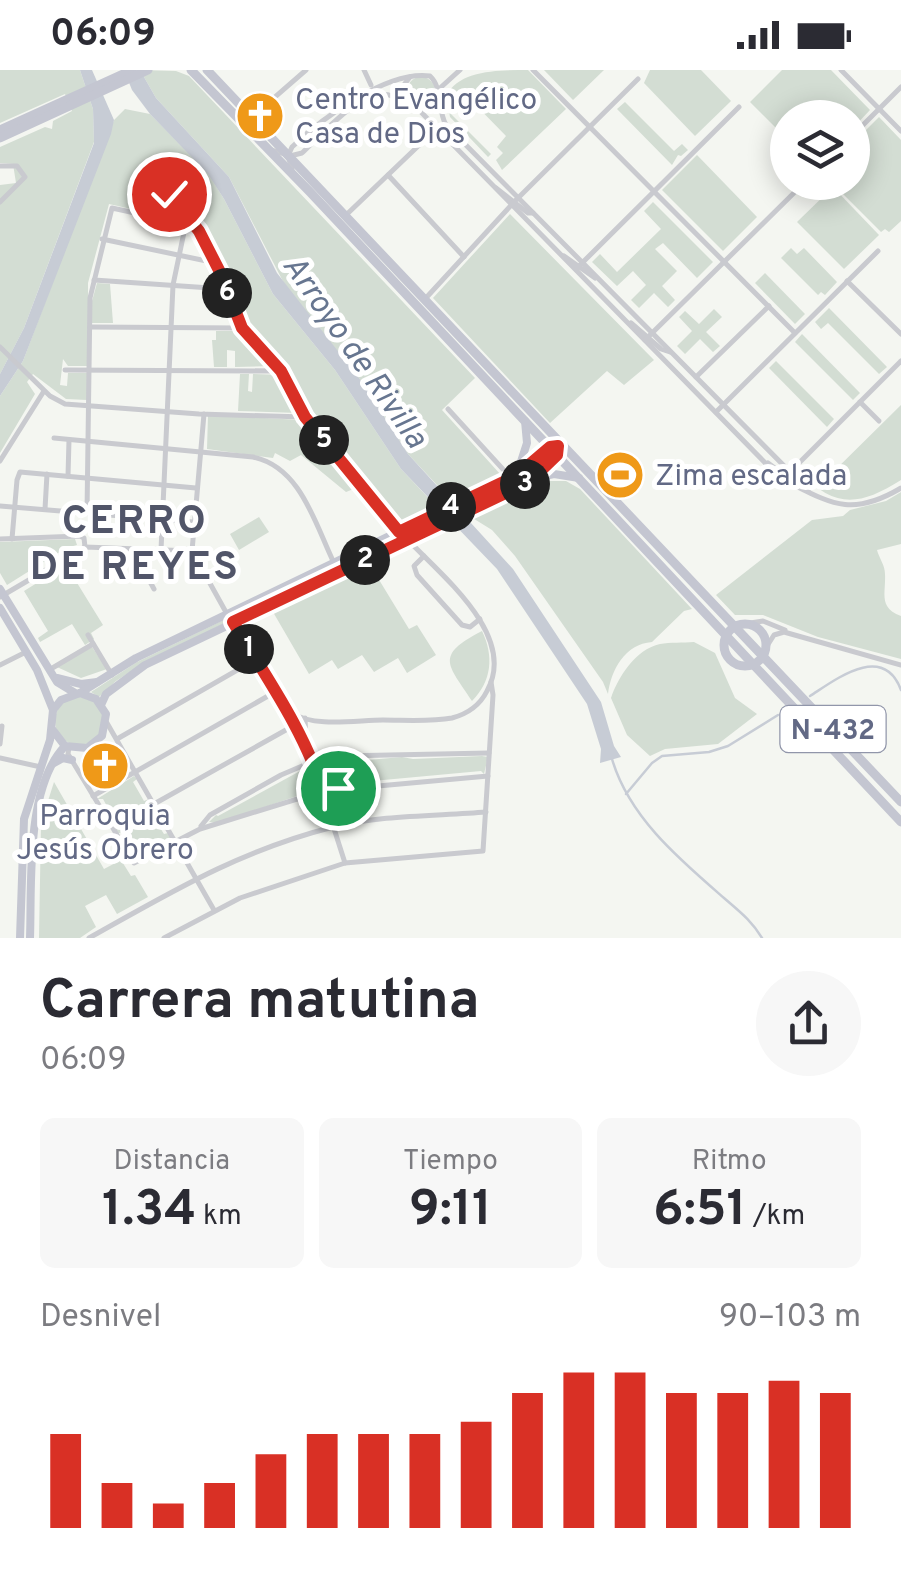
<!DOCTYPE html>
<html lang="es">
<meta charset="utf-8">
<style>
:root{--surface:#fff;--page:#f7f7f7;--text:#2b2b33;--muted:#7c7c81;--accent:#d93025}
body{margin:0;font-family:Overpass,sans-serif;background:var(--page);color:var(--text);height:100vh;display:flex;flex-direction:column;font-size:38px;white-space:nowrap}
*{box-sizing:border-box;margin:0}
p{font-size:32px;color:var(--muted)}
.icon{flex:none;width:55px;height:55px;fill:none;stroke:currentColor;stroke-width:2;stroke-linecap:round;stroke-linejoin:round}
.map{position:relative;height:868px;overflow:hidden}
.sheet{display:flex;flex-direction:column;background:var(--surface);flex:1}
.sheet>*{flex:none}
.buttons{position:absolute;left:770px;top:30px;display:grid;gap:20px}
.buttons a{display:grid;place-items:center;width:100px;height:100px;border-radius:50%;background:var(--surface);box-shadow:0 5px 25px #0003;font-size:50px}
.pin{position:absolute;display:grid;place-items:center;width:85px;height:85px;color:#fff;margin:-42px;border:5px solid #fff;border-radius:50%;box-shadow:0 2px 10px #0007}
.km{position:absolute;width:50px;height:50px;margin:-25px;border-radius:50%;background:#222;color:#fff;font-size:28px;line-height:50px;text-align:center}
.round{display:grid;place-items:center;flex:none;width:105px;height:105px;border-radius:52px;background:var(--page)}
.head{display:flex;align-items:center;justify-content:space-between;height:170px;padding:0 40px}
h1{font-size:55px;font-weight:700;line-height:75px}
.figures{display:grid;grid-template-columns:repeat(3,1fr);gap:15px;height:170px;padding:10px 40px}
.figures div{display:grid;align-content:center;border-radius:15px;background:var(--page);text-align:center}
.figures b{font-size:50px;font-weight:700}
.figures small{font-size:28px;font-weight:400}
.figures p{font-size:28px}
.chart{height:280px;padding:20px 40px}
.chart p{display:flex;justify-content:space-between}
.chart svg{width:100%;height:180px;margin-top:10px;stroke:var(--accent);stroke-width:6}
.status{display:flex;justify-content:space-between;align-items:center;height:70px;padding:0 50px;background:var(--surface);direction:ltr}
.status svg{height:28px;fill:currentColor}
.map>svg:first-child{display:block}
.green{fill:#d3ddd3}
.water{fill:#c7ccd5}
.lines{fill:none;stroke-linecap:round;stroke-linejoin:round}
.stream{stroke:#c7ccd5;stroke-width:2.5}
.minor{stroke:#c9cacf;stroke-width:5}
.secondary{stroke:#c4c6d1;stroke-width:8}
.trunk{stroke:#c4c6d1;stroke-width:9}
.route-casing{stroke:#fff;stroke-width:20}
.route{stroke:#d93025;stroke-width:12}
.labels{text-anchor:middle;stroke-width:10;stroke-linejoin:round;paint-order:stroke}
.shield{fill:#fff;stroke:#9196aa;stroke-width:2.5}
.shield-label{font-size:28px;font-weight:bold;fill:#626985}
.poi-label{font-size:30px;fill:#626985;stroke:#fff;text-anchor:start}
.water-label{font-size:32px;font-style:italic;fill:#677690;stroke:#fff}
.district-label{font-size:40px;font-weight:bold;letter-spacing:2.5px;fill:#515569;stroke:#fff}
</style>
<div class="status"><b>06:09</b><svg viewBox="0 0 49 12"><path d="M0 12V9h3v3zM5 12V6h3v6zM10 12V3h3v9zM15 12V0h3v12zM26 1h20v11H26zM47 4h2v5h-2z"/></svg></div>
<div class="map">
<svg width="901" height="868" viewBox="0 0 901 868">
<rect width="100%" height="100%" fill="#f4f6f1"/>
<g class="green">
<polygon points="0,0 80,0 93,39 94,72 24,258 0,304 0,115 16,113 13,94 0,93 0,77 45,57 52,59 53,51 72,41 65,24 0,53"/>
<polygon points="140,0 176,1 189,6 475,308 442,340 501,405 450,429 408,384 362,312 288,221 229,107 156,28"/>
<path d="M528,0l38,39 -64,61 -6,-10 7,-7 -6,-6 9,-11 -44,-45 -12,12 5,6 -4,5 40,40 -3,3 -38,-40 -4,-21c13,-26 52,-26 82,-26z"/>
<polygon points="544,0 604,0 573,30"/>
<polygon points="650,0 701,0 731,31 695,66 644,13"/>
<polygon points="782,0 831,0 870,40 853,58 852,48 788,48 787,69 750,32"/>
<circle cx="421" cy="21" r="14"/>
<polygon points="625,32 674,81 682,74 688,80 681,86 678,85 672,95 617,39"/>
<polygon points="125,39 150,44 208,103 224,129 273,224 335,300 401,399 436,436 399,453 307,343 290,310 238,243 198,154 109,134 88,213 88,296 68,296 63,289 60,315 67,316 68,303 88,303 87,330 66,329 33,304 27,312 35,324 0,383 0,326 23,291 114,50"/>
<polygon points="879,47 901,70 901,151 889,162 885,159 881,162 832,113 852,112 853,73"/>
<polygon points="697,85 757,147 723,181 662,120"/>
<polygon points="833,117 879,165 844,199 797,152"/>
<polygon points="653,132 713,192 697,208 663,173 655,179 677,201 662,216 675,230 668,237 654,223 639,238 631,230 646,215 633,201 617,216 592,192 600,184 617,202 661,159 644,141"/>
<polygon points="510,144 654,290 624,315 607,301 550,353 433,228"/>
<polygon points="791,178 797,184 804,178 837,212 825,225 821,222 818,225 781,188"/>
<polygon points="765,203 805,244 795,254 755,213"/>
<polygon points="97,213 110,214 113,253 92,253 92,231"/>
<polygon points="829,238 887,297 879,304 828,253 821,259 815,252"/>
<polygon points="714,239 722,247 706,262 720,276 713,282 700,269 685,284 677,276 692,261 679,247 685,241 699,254"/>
<polygon points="216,261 242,261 271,296 235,297 235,281 227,280 227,297 214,297 212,270 216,270"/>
<polygon points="802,264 860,323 853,330 795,272"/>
<polygon points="776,291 834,349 827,357 769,298"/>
<polygon points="240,304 249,304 248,321 252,322 253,304 282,305 298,343 238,341"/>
<path d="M901,335v75c-43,27 -66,28 -102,-8l4,-4 17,17z"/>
<polygon points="208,345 302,350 356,418 346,422 301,385 290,391 275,383 273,388 207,379"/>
<path d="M549,411h17l14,8 112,120 -8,2 -32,31c-27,2 -41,28 -44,52l-5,-12 -88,-126 -23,-26 -21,-13z"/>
<path d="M901,422v52l-24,6c2,8 8,15 8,24 1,20 -7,33 16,42v43l-83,-22 -55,-22h-28l-19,-20 96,-75 31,-4 7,-6 36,-9z"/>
<polygon points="259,447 269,462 239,480 230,464"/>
<polygon points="75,469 77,475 66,478 7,515 0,503 0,472"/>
<polygon points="384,472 387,476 150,589 116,611 99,627 91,622 137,592"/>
<polygon points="66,495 103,555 91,563 94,569 85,575 72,554 40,572 38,568 48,561 24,521"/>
<polygon points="370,495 409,559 417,555 436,585 407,603 398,588 374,602 362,585 338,599 332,590 309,604 273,542"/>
<path d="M482,561c12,25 10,50 -10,70 -23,-36 -39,-45 10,-70z"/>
<path d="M694,572l21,11 20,45 22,16 -39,30 -53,5 -15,7 -23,-21 -16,-37c7,-21 25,-49 49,-54 10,-2 23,-1 34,-2z"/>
<polygon points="92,577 107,599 81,608 57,597"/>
<circle cx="79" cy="651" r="24"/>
<polygon points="482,686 488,687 484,704 481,701 329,715 218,753 209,752 216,745 218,746 311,695 402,687 413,689"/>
<polygon points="134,706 137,709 133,712 144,731 149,729 156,741 152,745 164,764 168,763 171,768 134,790 122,762 117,764 110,752 114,749 103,729 97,729"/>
<polygon points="54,712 104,799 121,790 131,806 135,805 148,827 117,844 106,825 85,836 96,857 80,868 39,868 41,753"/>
</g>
<g class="water">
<polygon points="80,0 92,0 114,50 111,64 23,291 0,326 0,304 24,258 94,73 93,39"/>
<polygon points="124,0 140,0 156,28 229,107 277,203 362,312 408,384 513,499 601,632 614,676 621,687 600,693 601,679 587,634 497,499 401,399 335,300 273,224 224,129 208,104 150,44 132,20"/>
</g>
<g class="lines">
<g class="stream">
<path d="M810,626c25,-16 73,-54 91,-6"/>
<path d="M612,689c17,58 67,100 112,139 16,14 27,22 38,40"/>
<polyline points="626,724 652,693 662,686 709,682 728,676 778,645"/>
</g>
<g class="minor">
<polyline points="364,0 371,15"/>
<polyline points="533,0 795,263"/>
<polyline points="841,0 901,61"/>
<polyline points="439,19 460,0"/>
<polyline points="405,28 403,16 410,7"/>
<polyline points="420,39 431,36 438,26"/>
<polyline points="252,47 306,0"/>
<polyline points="852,66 901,17"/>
<path d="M272,80l18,6 12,-3c17,-16 55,-58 78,-59 15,0 25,8 37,14l363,370c49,24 69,41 121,10"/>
<polyline points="0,96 17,96 25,107 0,132"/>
<path d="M292,99l-4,-13 4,-9c29,-28 95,-77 138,-71 13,12 7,33 16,49l362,365"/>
<polyline points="388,105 464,187"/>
<polyline points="496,118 528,143 533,143"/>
<polyline points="135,142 139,120 155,116 175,129 187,148 173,215 161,480"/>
<polyline points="345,146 436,59"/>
<polyline points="102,169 216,193"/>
<polyline points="564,186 595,208"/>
<polyline points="576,199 739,37"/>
<polyline points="94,210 225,219"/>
<polyline points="847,211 901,264"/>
<polyline points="425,229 515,131 638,9"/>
<polyline points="631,253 661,279 670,282"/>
<polyline points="90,257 242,258"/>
<polyline points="645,270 805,112"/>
<polyline points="0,277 50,326 65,334 199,344 304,347"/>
<polyline points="65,300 281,301"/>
<polyline points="696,307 769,236"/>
<polyline points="860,332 879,351"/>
<polyline points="448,339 511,408"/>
<polyline points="716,342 878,181"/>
<path d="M54,368l199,19c48,10 62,67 81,106"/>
<polyline points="0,391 44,321"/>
<polyline points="768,393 784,405"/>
<polyline points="790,402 901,291"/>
<polyline points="68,406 69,370"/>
<polyline points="0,436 193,452"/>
<polyline points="45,439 47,404"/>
<polyline points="87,443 90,228 112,138 195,156 222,206 242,258 281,301 305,347 399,462"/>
<polyline points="0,469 80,466 84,468 85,477"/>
<polyline points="12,469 17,410 20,402 196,418"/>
<polyline points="132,479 154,519"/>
<polyline points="192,481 204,344"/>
<polyline points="424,486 414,496 417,505 462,555 470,557 480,549"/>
<polyline points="0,527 85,477 192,481 227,544"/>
<path d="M234,554c12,20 41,78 58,89 23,15 65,7 91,7 22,0 47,2 69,-2 15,-4 28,-13 35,-27 31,-55 -45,-115 -79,-151"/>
<polyline points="744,554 763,551 785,560"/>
<polyline points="88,565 112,605"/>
<polyline points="767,576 774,565 784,562 901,595"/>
<polyline points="0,595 26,582"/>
<polyline points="49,600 93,574"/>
<polyline points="285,641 304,669"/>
<polyline points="305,648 306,671 345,793"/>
<polyline points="107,653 214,840"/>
<polyline points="117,669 255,590"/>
<polyline points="0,674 2,656"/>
<polyline points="69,677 68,684 134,793 200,759 323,721 488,706"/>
<polyline points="0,688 41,697"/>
<polyline points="93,726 275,622"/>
<polyline points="154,734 293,656"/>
<polyline points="201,756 210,745 281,705 314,691 340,686 489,683"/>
<path d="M89,868c84,-47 150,-87 244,-111 47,-12 105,-11 153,-15"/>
<polyline points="164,868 240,828 345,793 483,781 493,625 491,612"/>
</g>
<g class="secondary">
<polyline points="517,404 527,373 525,351"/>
<polyline points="535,408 554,404 579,408"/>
<polyline points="0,519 57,612 75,623"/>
<polyline points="0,538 37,600 53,640"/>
<polyline points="57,608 81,614 97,612"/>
<polyline points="80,623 136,588 516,405 550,377 567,380"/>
<polyline points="101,635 106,624 145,595 529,412 557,385 558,380"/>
<polyline points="54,693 63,688 72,690"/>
<polyline points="20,868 24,749 50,670 53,640 61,630 80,623 96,629 106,644 102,666 87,678 65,676 52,659"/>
<path d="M30,868c2,-55 -5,-150 35,-192"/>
</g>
<g class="trunk">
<polyline points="191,0 310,122 901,752"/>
<polyline points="207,0 901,732"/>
<polyline points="0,60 132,0"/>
<polyline points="0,68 148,0"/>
<circle cx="745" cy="575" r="21"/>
</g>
</g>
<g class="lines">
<g class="route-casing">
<path id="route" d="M169,124l17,21v9l9,2 4,5 23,45 20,52 39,43 24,46 94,115 117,-56 34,-29 8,-1 -1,9 -28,27 -296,140c33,55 71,108 90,169l15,-3"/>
</g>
<use href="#route" class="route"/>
</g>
<defs>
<g id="church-disc" transform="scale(2.5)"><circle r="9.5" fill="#ef9918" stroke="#fff"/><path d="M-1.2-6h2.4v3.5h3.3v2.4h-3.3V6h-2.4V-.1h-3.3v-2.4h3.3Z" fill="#fff"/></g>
<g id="stadium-disc" transform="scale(2.5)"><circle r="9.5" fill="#ef9918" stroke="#fff"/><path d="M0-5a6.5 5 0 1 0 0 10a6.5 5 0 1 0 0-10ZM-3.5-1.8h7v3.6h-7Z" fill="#fff"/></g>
</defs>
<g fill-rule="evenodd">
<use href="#church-disc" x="260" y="46"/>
<use href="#stadium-disc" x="620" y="405"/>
<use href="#church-disc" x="105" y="696"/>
</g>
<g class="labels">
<rect class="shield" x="780.5" y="636" width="105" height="46" rx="8"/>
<g class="shield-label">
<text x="833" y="669">N-432</text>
</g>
<g class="poi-label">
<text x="295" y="39">Centro Evangélico<tspan x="295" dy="34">Casa de Dios</tspan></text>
<text x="655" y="415">Zima escalada</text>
<text x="105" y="755" text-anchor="middle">Parroquia<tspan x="105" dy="34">Jesús Obrero</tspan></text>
</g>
<g class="water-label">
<text transform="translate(356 281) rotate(55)" y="11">Arroyo de Rivilla</text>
</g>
<g class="district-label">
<text x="135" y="463">CERRO<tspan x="135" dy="46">DE REYES</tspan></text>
</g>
</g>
</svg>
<div class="buttons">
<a><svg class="icon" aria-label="layers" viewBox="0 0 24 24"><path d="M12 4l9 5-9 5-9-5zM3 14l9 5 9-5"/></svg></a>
</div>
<div class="pin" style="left:338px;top:718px;background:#1e9e55"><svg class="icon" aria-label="arrive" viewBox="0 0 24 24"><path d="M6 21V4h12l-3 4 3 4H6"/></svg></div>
<div class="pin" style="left:169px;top:124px;background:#d93025"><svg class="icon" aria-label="check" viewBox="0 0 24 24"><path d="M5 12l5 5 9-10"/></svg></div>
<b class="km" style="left:249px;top:579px">1</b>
<b class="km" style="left:365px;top:490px">2</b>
<b class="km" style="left:525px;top:414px">3</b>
<b class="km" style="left:451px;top:437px">4</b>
<b class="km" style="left:324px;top:370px">5</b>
<b class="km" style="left:227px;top:223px">6</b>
</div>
<section class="sheet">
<div class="head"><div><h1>Carrera matutina</h1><p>06:09</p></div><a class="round"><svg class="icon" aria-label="share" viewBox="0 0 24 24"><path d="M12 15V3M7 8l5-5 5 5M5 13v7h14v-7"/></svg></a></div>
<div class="figures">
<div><p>Distancia</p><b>1.34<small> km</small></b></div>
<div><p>Tiempo</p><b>9:11</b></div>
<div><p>Ritmo</p><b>6:51<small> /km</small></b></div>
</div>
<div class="chart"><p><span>Desnivel</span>90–103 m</p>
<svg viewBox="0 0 160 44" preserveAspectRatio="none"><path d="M5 44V21M15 44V33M25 44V38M35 44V33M45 44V26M55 44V21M65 44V21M75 44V21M85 44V18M95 44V11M105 44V6M115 44V6M125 44V11M135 44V11M145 44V8M155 44V11"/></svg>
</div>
</section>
